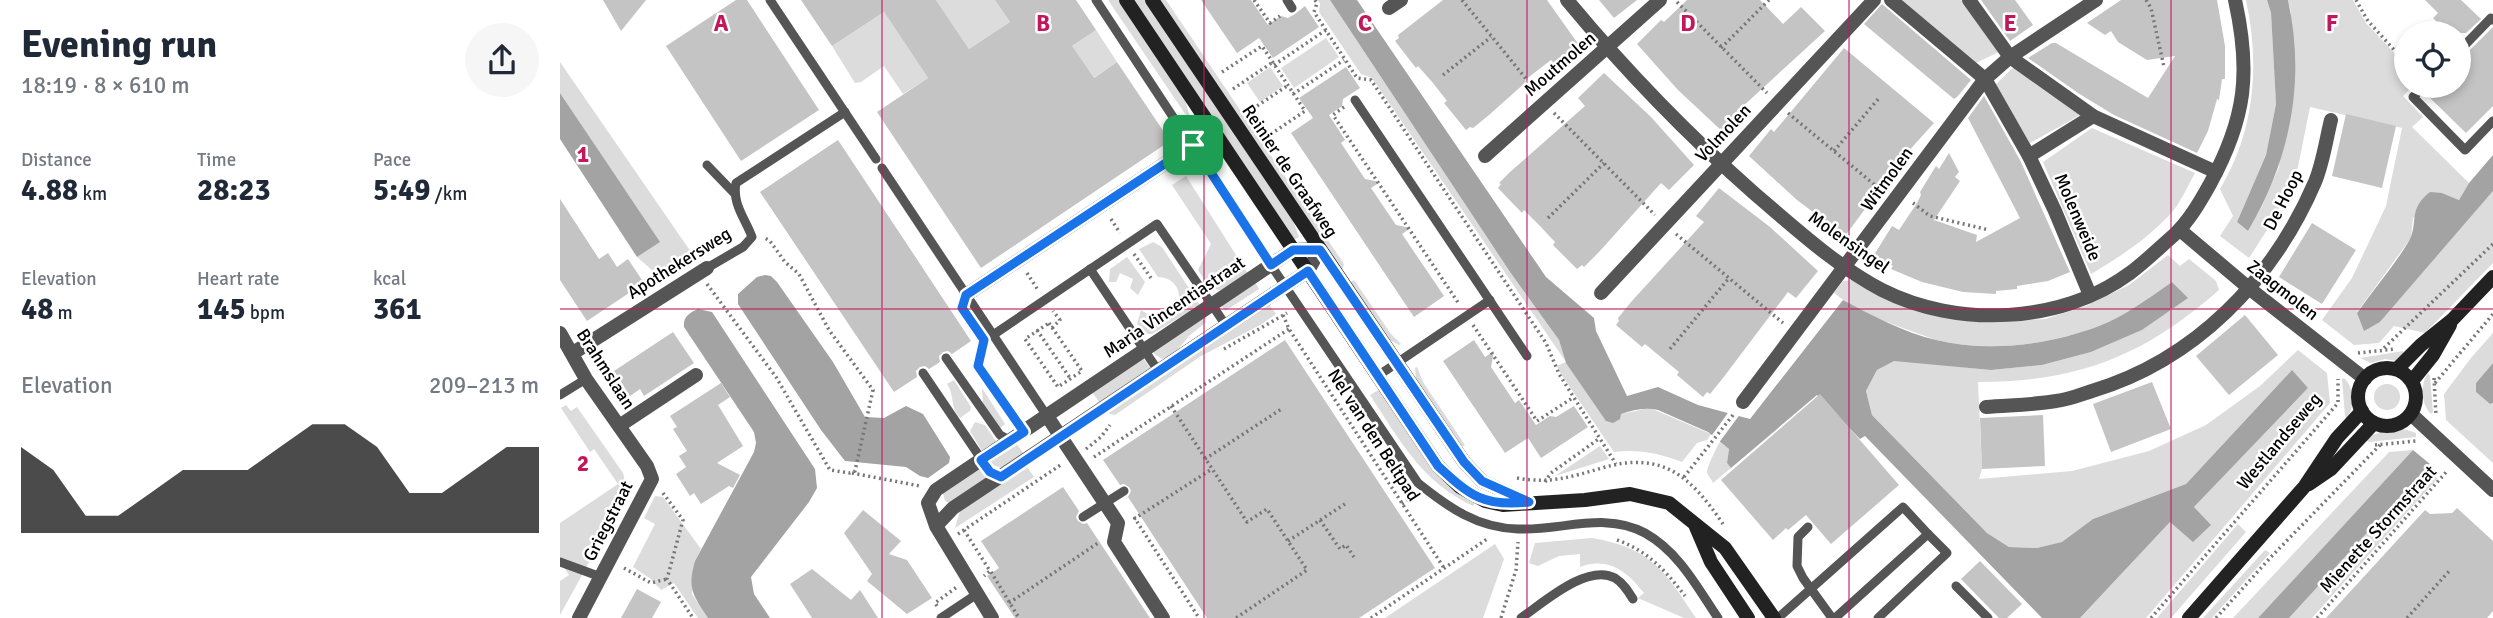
<!DOCTYPE html>
<meta charset="utf-8">
<style>
:root{--surface:#fff;--page:#f6f6f7;--text:#1f2937;--muted:#747a83;--accent:#000}
body{margin:0;font-family:Signika,sans-serif;background:var(--page);color:var(--text);height:100vh;display:flex;flex-direction:column;font-size:26px;white-space:nowrap}
*{box-sizing:border-box;margin:0}
p{font-size:23px;color:var(--muted)}
.icon{flex:none;width:38px;height:38px;fill:none;stroke:currentColor;stroke-width:2;stroke-linecap:round;stroke-linejoin:round}
.map{position:relative;flex:1;overflow:hidden}
.sheet{display:flex;flex-direction:column;background:var(--surface);width:560px}
.sheet>*{flex:none}
.tools{position:absolute;left:1834px;top:21px;display:grid;gap:14px}
.tools a{display:grid;place-items:center;width:77px;height:77px;border-radius:50%;background:var(--surface);box-shadow:0 4px 10px #0003;font-size:35px}
.pin{position:absolute;display:grid;place-items:center;width:60px;height:60px;color:#fff;margin:-30px;border-radius:14px;box-shadow:0 4px 10px #0006}
.round{display:grid;place-items:center;flex:none;width:74px;height:74px;border-radius:37px;background:var(--page)}
.summary{display:flex;align-items:center;justify-content:space-between;height:119px;padding:0 21px}
h1{font-size:38px;font-weight:700;line-height:52px}
.stats{display:grid;grid-template-columns:repeat(3,1fr);gap:10px;height:119px;padding:7px 21px}
.stats div{display:grid;align-content:center}
.stats b{font-size:30px;font-weight:700}
.stats small{font-size:19px;font-weight:400}
.stats p{font-size:19px}
.chart{height:196px;padding:14px 21px}
.chart p{display:flex;justify-content:space-between}
.chart svg{width:100%;height:126px;margin-top:7px;fill:var(--accent);opacity:.7}
main{display:flex;flex:1;min-height:0}
.map>svg:first-child{display:block}
.green{fill:#dcdcdc}
.water{fill:#a3a3a3}
.pier{fill:#fff}
.building{fill:#c4c4c4}
.lines{fill:none;stroke-linecap:round;stroke-linejoin:round}
.path{stroke:#777;stroke-width:3.5;stroke-dasharray:2 3.5;stroke-linecap:butt}
.lane{stroke:#555;stroke-width:9}
.street{stroke:#555;stroke-width:14}
.secondary{stroke:#222;stroke-width:14}
.route-casing{stroke:#fff;stroke-width:14}
.route{stroke:#1a73e8;stroke-width:9}
.grid{fill:none;stroke:#c2185b;stroke-width:2;stroke-opacity:0.55}
.labels{text-anchor:middle;stroke-width:5;stroke-linejoin:round;paint-order:stroke}
.street-label{font-size:18px;fill:#000;stroke:#fff}
.grid-label{font-size:23px;text-anchor:middle;font-weight:bold;fill:#c2185b;stroke:#fff;stroke-width:5;stroke-linejoin:round;paint-order:stroke}
</style>
<main>
<section class="sheet">
<div class="summary"><div><h1>Evening run</h1><p>18:19 · 8 × 610 m</p></div><a class="round"><svg class="icon" aria-label="share" viewBox="0 0 24 24"><path d="M12 15V3M7 8l5-5 5 5M5 13v7h14v-7"/></svg></a></div>
<div class="stats">
<div><p>Distance</p><b>4.88<small> km</small></b></div>
<div><p>Time</p><b>28:23</b></div>
<div><p>Pace</p><b>5:49<small> /km</small></b></div>
</div>
<div class="stats">
<div><p>Elevation</p><b>48<small> m</small></b></div>
<div><p>Heart rate</p><b>145<small> bpm</small></b></div>
<div><p>kcal</p><b>361</b></div>
</div>
<div class="chart"><p><span>Elevation</span>209–213 m</p>
<svg viewBox="0 0 160 44" preserveAspectRatio="none"><path d="M0 44V14L10 22L20 38L30 38L40 30L50 22L60 22L70 22L80 14L90 6L100 6L110 14L120 30L130 30L140 22L150 14L160 14V44z"/></svg>
</div>
</section>
<div class="map">
<svg width="1933" height="618" viewBox="0 0 1933 618">
<rect width="100%" height="100%" fill="#fff"/>
<g class="green">
<polygon points="376,0 435,0 450,22 409,49"/>
<polygon points="548,0 559,0 625,100 630,117 628,118"/>
<polygon points="570,0 587,0 732,218 739,237 732,241"/>
<polygon points="597,0 606,0 784,264 783,268 779,271"/>
<path d="M758,0h12l180,272 49,68 7,23 55,51 29,-6 61,26 -4,6 -10,3 -15,19c-24,-9 -43,-13 -68,-10l-55,-81 -2,-5 9,-4 -194,-284 -11,-4 -42,-62 1,-8z"/>
<polygon points="1342,0 1401,0 1441,51 1416,63"/>
<path d="M1686,0h21l4,13 5,91 -10,51 -29,67 11,9 14,-25 17,-39 12,-155 -3,-12h65l13,23 32,34 4,-4 4,5v28h7l-10,10 20,21 -11,10 57,56 -10,17 -17,-7 -29,25 -2,20 -54,74 7,18 16,-8 113,-131v72l-68,70 -31,-7 -15,17 -25,2 -32,-25 30,-42 34,-72 16,-78 -92,-21 -12,60 -24,52 -25,39 -29,-22 13,-20 -13,-27c35,-58 40,-125 26,-189z"/>
<polygon points="324,12 368,78 343,94 324,66 301,82 295,83 272,46"/>
<polygon points="536,30 557,62 498,102 476,70"/>
<polygon points="766,38 779,57 734,88 721,68"/>
<polygon points="0,62 133,255 100,277 77,257 99,242 0,93"/>
<polygon points="1456,65 1522,114 1470,143 1435,85"/>
<polygon points="710,67 723,86 700,102 687,83"/>
<path d="M1532,128l103,45c-7,12 -13,27 -22,38 -23,26 -53,46 -82,63l-48,-112z"/>
<polygon points="626,176 688,274 662,291 649,287 638,270 651,244 612,185"/>
<path d="M593,242l9,5 38,58 -48,29h-5l-10,-10 4,-14 11,7h15c19,-13 15,-39 -9,-40l-19,-28z"/>
<path d="M1608,255l12,11 9,-7 27,22 3,9c-75,66 -141,92 -241,92l4,87 -3,10 93,-8 77,-20 57,-26 54,-39 38,-36 29,23 3,30 -184,215h-66l90,-96 40,3 -16,-18 114,-119 -17,-17 -105,113 -93,35 -30,23 -26,6 -28,-1 -22,-14 -115,-118 -6,-24 11,-21 17,-10 97,10 51,-5 49,-13 51,-22 45,-32 -15,-16c-23,16 -47,35 -73,44 -50,19 -111,27 -163,14 -12,-4 -24,-9 -36,-13 -22,-8 -47,-19 -66,-34l9,-12 10,-1 96,38 50,4 46,-3 41,-13 43,-21z"/>
<polygon points="567,257 585,282 578,295 570,288 573,279 560,273 556,282 549,282 550,269"/>
<polygon points="794,280 831,334 841,344 839,345 828,339 788,284"/>
<polygon points="695,282 699,289 665,311 661,305"/>
<polygon points="708,303 716,314 702,324 641,356 555,415 547,413"/>
<polygon points="647,316 645,323 629,336 614,354 602,359 594,354 593,351"/>
<polygon points="1933,333 1933,363 1916,383 1916,392 1930,404 1933,403 1933,463 1886,420 1884,394 1911,358"/>
<polygon points="1843,351 1844,355 1837,361 1825,359 1811,363 1800,358"/>
<polygon points="583,358 591,369 540,403 532,392"/>
<polygon points="857,367 863,382 905,445 899,449 856,380 855,368"/>
<path d="M1868,373l2,3 3,36 -2,2c-10,-9 -11,-30 -3,-41z"/>
<path d="M1784,378c10,9 11,29 3,40l-2,-2 -3,-37z"/>
<path d="M394,380l17,27 -1,4 -10,7c-10,-10 -5,-22 -13,-34z"/>
<circle cx="1827" cy="397" r="13"/>
<polygon points="422,388 445,424 440,428 423,405"/>
<path d="M820,389l95,114 -2,3c-52,-25 -72,-64 -103,-111z"/>
<polygon points="6,405 11,411 17,407 63,473 66,485 65,497 0,615 0,581 9,575 0,561 0,523 58,484 34,449 30,452 1,408"/>
<polygon points="415,422 425,425 437,443 423,453 410,431"/>
<path d="M1844,429l12,4v4l-47,5 -3,-1c8,-12 24,-7 38,-12z"/>
<path d="M1160,442l9,7 -2,14 4,5 -18,15c-1,-3 -4,-6 -6,-10 -1,-4 10,-27 13,-31z"/>
<polygon points="456,443 464,454 443,468 432,465 430,461"/>
<polygon points="1040,446 1049,459 995,476"/>
<polygon points="1853,450 1698,618 1673,618 1829,452"/>
<polygon points="1870,464 1877,479 1752,618 1729,618"/>
<polygon points="466,465 474,477 395,528 400,511"/>
<polygon points="420,467 428,478 389,503 385,501 383,493"/>
<polygon points="95,496 103,497 141,549 135,561 132,594 148,618 138,618 114,583 101,590 91,579 73,567 95,524 84,518"/>
<polygon points="1678,524 1686,532 1611,618 1597,618"/>
<path d="M1032,538c59,10 73,33 104,80h-12l-46,-20 6,-5c-16,-21 -36,-37 -64,-26v-13l-21,2 -21,10 -9,-3 6,-20z"/>
<polygon points="935,544 944,559 923,618 825,618"/>
<polygon points="1705,550 1710,553 1652,618 1643,618"/>
</g>
<g class="water">
<path d="M770,0h27l189,277 48,41 2,13 31,65 31,-9 40,18 52,14 93,-119c30,16 60,32 93,40 53,13 113,5 163,-14 26,-10 50,-28 73,-44l16,16 -46,32 -51,22 -49,13 -51,5 -97,-9 -17,9 -11,21 6,24 115,118 22,14 28,1 25,-6 31,-23 93,-35 106,-114 16,18 -114,119 17,18 -18,17 -23,-20 -90,96h-38l-177,-182 -5,3 -43,-44 -86,73 -4,-5 2,-14 -21,-17 -50,-22c-13,-3 -25,0 -37,4l-1,5 -7,4 -7,-2 -40,-58 -7,-23 -49,-68z"/>
<path d="M1707,0h21c18,82 2,160 -40,231l-11,-9 29,-67 10,-51 -5,-91z"/>
<polygon points="0,93 100,242 77,257 0,139"/>
<path d="M1933,155v36l-113,131 -16,9 -7,-18c17,-24 37,-47 52,-72 10,-18 -2,-31 21,-49l12,1 17,7 10,-17z"/>
<polygon points="205,275 211,276 217,282 273,362 305,417 324,418 346,406 363,414 390,457 389,463 368,478 360,476 346,467 285,461 261,430 178,304 178,294 197,277"/>
<path d="M138,309l14,3 103,157 2,19 -8,14 -58,75 3,17 16,24h-62c-15,-23 -21,-29 -13,-57l59,-109 2,-9 -2,-11 -70,-105c-1,-10 5,-14 14,-18z"/>
<polygon points="1933,363 1933,403 1930,404 1916,392 1916,383"/>
<polygon points="1853,450 1870,464 1729,618 1698,618"/>
</g>
<polygon class="pier" points="1170,410 1181,413 1158,444 1150,438"/>
<g class="building">
<polygon points="43,0 86,0 61,31"/>
<polygon points="176,0 187,0 259,110 181,161 106,46"/>
<polygon points="241,0 376,0 409,49 450,22 435,0 516,0 536,30 512,46 534,78 557,62 610,141 421,268 317,112 368,78 324,12 272,46"/>
<polygon points="641,0 691,0 708,25 721,16 728,18 735,14 745,6 759,27 713,58 699,38 677,53"/>
<polygon points="883,0 987,0 1021,48 997,67 991,60 965,80 966,82 929,115 913,128 910,127 906,130 884,103 887,101 873,83 858,66 856,68 835,41 839,38 838,35"/>
<polygon points="1039,0 1077,0 1054,18"/>
<polygon points="1127,0 1200,0 1223,24 1241,7 1265,31 1181,108 1184,112 1164,133 1118,90 1077,44 1101,20 1104,22"/>
<polygon points="1421,0 1455,0 1473,25 1450,41"/>
<polygon points="1561,0 1657,0 1665,46 1665,79 1662,79 1659,100 1657,99 1648,131 1637,153 1554,115 1518,93 1468,58 1492,43 1496,43 1588,98 1615,56 1587,60 1558,42 1551,31 1545,35 1527,23"/>
<polygon points="1865,0 1901,0 1921,19 1906,33 1888,33 1873,18 1878,13"/>
<polygon points="1322,4 1411,80 1397,97 1394,99 1304,24"/>
<polygon points="1933,27 1933,106 1906,133 1866,94 1871,86 1899,86 1899,58 1904,56"/>
<polygon points="1284,48 1374,123 1345,155 1285,236 1237,200 1189,156 1211,129 1214,132"/>
<polygon points="786,67 800,88 783,99 782,106 769,115 785,140 781,143 805,179 820,182 811,188 836,225 851,228 842,234 884,296 854,317 731,133 753,118 739,98"/>
<polygon points="1044,73 1091,117 1134,165 1109,190 1101,183 1039,252 1024,267 1022,265 1017,269 993,245 995,242 980,226 964,210 962,213 938,188 941,184 939,183 950,172 1025,106 1018,98"/>
<polygon points="1424,96 1460,160 1510,272 1488,281 1457,286 1457,289 1436,291 1436,294 1403,292 1362,282 1331,269 1333,266 1314,255 1332,226 1339,230 1357,203 1361,195 1360,192 1376,166 1379,169 1389,153 1399,172 1395,177 1400,181 1374,220 1417,235 1416,242 1460,218 1408,118"/>
<polygon points="1786,114 1836,126 1822,188 1772,176"/>
<polygon points="278,140 411,341 392,354 388,351 383,352 379,356 380,362 369,369 365,366 360,367 356,371 357,377 334,392 200,192"/>
<polygon points="1159,188 1210,227 1258,271 1236,298 1228,292 1163,378 1150,394 1147,392 1143,397 1117,375 1119,372 1085,344 1082,347 1056,325 1059,321 1058,318 1071,302 1144,222 1136,216"/>
<polygon points="0,199 39,259 48,253 57,267 68,259 84,283 27,321 0,280"/>
<polygon points="1752,223 1796,250 1762,304 1719,277"/>
<polygon points="1685,315 1718,355 1669,395 1636,356"/>
<polygon points="113,332 134,363 84,396 80,389 70,396 54,371"/>
<polygon points="725,340 875,568 799,618 647,618 568,497 571,491 569,487 564,484 560,485 543,460"/>
<polygon points="914,340 925,357 934,351 931,367 955,403 959,400 976,425 990,416 996,417 1014,406 1028,427 981,458 968,438 945,453 883,361"/>
<polygon points="1592,382 1611,429 1551,452 1533,404"/>
<polygon points="161,383 170,397 158,405 183,446 157,463 180,475 173,488 169,486 141,504 134,493 130,496 116,474 126,467 119,456 127,451 113,429 117,427 110,416"/>
<polygon points="1260,394 1339,485 1271,544 1246,515 1228,530 1226,528 1213,540 1161,480"/>
<polygon points="1483,415 1485,466 1422,469 1420,418"/>
<polygon points="503,487 519,511 516,517 518,521 523,524 527,523 590,618 455,618 427,576 439,568 421,541"/>
<polygon points="1897,508 1933,541 1933,611 1927,618 1766,618 1865,510 1870,514 1892,513"/>
<polygon points="303,510 341,541 329,554 347,560 372,598 347,614 307,581 312,574 284,533"/>
<polygon points="1420,561 1462,604 1447,618 1439,618 1401,579"/>
<polygon points="252,569 291,600 300,590 318,618 252,618 230,584"/>
<polygon points="77,589 101,602 92,618 61,618"/>
</g>
<g class="lines">
<g class="path">
<polyline points="694,0 710,23 720,16"/>
<polyline points="755,0 757,3 754,12 797,78 811,80 986,343 999,374 1056,464"/>
<polyline points="902,0 976,91"/>
<polyline points="1586,0 1591,8 1604,67"/>
<polyline points="1796,0 1808,21 1837,53 1839,51"/>
<polyline points="1117,2 1207,93"/>
<polyline points="1161,48 1209,0"/>
<polyline points="714,65 766,30"/>
<polyline points="662,72 702,46 745,111 705,138"/>
<polyline points="883,75 931,37"/>
<polyline points="673,89 713,62"/>
<polyline points="733,94 784,60"/>
<polyline points="784,107 773,115 899,304"/>
<polyline points="688,112 727,86"/>
<polyline points="994,113 1095,215"/>
<polyline points="1228,113 1322,191"/>
<polyline points="1274,151 1320,97"/>
<polyline points="1353,203 1370,216 1429,230"/>
<polyline points="988,218 1044,163"/>
<polyline points="551,219 560,233"/>
<polyline points="1116,234 1223,323"/>
<polyline points="574,254 591,278"/>
<polyline points="467,273 478,290"/>
<polyline points="147,284 216,377 270,470 290,473 295,471 313,390 269,330 239,274 225,262 210,241 205,238"/>
<polyline points="723,315 729,329 884,568"/>
<polygon points="489,323 522,371 498,387 465,339"/>
<polyline points="913,325 977,421 1014,397"/>
<polyline points="492,328 500,320 493,311"/>
<polyline points="477,330 510,378"/>
<polyline points="423,342 418,366 454,418"/>
<polyline points="1824,348 1933,244"/>
<polyline points="664,349 727,313"/>
<polyline points="1110,349 1169,278"/>
<polyline points="1798,353 1835,349"/>
<polyline points="1874,378 1876,415"/>
<polyline points="1875,383 1933,314"/>
<polyline points="611,406 687,522 707,509 747,570 676,618"/>
<polyline points="1815,445 1856,441"/>
<polyline points="526,449 541,437 550,425"/>
<polyline points="534,457 729,329"/>
<polyline points="645,459 723,408"/>
<polyline points="292,473 360,486"/>
<polyline points="1124,477 1173,415"/>
<path d="M957,478c34,6 53,-1 85,-10 61,-18 89,9 121,56"/>
<polyline points="985,482 991,473 1040,438"/>
<polyline points="103,493 123,520 107,579 133,618"/>
<polyline points="842,504 852,497 855,499"/>
<polyline points="574,517 639,618"/>
<polyline points="574,519 652,469"/>
<polyline points="760,520 780,549 786,545 794,557"/>
<polyline points="404,530 430,571 424,576"/>
<polyline points="398,534 502,464"/>
<path d="M1057,540c31,11 49,31 68,56"/>
<polyline points="728,541 785,504"/>
<polyline points="64,568 91,583 107,579"/>
<polyline points="431,572 459,618"/>
<polyline points="449,603 538,543"/>
<polyline points="377,606 375,603 397,587"/>
<polyline points="811,618 927,539"/>
<polyline points="941,618 956,570 958,542"/>
<polyline points="1591,618 1778,403 1778,379"/>
<polyline points="1656,618 1710,558 1821,444"/>
<polyline points="1757,618 1888,470"/>
<polyline points="1847,618 1891,569"/>
</g>
<g class="lane">
<polyline points="210,0 316,159"/>
<path d="M536,0l164,249 158,234c30,24 59,45 100,46 43,2 87,-18 127,4 34,19 52,54 73,85"/>
<polyline points="727,0 732,8"/>
<polyline points="1899,51 1931,18 1933,20"/>
<polyline points="1864,86 1853,97 1905,150 1933,121"/>
<polyline points="795,100 967,356"/>
<polyline points="147,165 174,193"/>
<polyline points="322,168 487,416"/>
<path d="M147,268l36,-21 9,-10c-7,-19 -20,-33 -16,-54l109,-71"/>
<polyline points="530,269 599,372"/>
<polyline points="433,335 597,224 667,327"/>
<polyline points="386,358 440,435 449,440"/>
<polyline points="363,373 430,472 441,477"/>
<polyline points="819,375 930,300"/>
<polyline points="0,395 26,379"/>
<polyline points="523,517 564,491"/>
<polyline points="1248,527 1238,537 1237,566 1243,578 1272,618"/>
<polyline points="0,562 41,577"/>
<polyline points="1396,586 1428,618"/>
<polyline points="381,618 417,594"/>
<path d="M961,618c22,-15 66,-55 94,-40 8,5 13,13 18,21"/>
<polyline points="1218,618 1343,507 1368,534"/>
<polyline points="1275,618 1368,534 1387,553 1318,618"/>
</g>
<g class="street">
<path d="M1007,0c58,70 120,134 188,194 40,34 81,72 127,96 75,38 179,34 248,-17 15,-11 29,-25 44,-38 15,-14 26,-33 36,-51 36,-66 41,-112 25,-184"/>
<polyline points="1331,0 1425,79 1469,156 1495,211 1530,295"/>
<polyline points="1409,0 1450,57 1533,116 1656,172"/>
<polyline points="829,8 841,0"/>
<polyline points="925,156 1100,0"/>
<polyline points="1469,156 1533,116"/>
<polyline points="1620,230 1690,289 1805,379"/>
<polyline points="1041,293 1314,0"/>
<polyline points="406,295 633,145"/>
<polyline points="0,333 26,379 87,466 92,479 19,618"/>
<polyline points="13,353 147,268"/>
<polyline points="1183,402 1425,79 1450,57 1536,0"/>
<path d="M1426,407c23,-2 47,-2 70,-6 12,-1 24,-6 36,-10 103,-31 181,-111 223,-209 8,-19 11,-42 16,-62"/>
<polyline points="1851,414 1933,490"/>
<polyline points="487,416 558,523 554,542 603,618"/>
<polyline points="59,426 136,375"/>
<polyline points="376,526 393,508 748,271 760,249 733,250 376,490 368,503 376,526 432,618"/>
</g>
<g class="secondary">
<polyline points="566,0 878,466 900,487 925,501 943,505 1025,500 1070,494 1109,503 1165,548 1214,618"/>
<polyline points="592,0 904,462 922,481 968,502"/>
<circle cx="1827" cy="397" r="29"/>
<polyline points="1837,369 1861,345 1892,320 1933,277"/>
<polyline points="1852,381 1873,355 1890,325"/>
<polyline points="1749,484 1771,469 1814,423"/>
<polyline points="1136,527 1151,562 1188,618"/>
<polyline points="1629,618 1745,486 1777,438 1802,411"/>
</g>
</g>
<g class="lines">
<g class="route-casing">
<path id="route" d="M633,145l78,120 22,-15h27l144,212 18,19 47,21c-45,5 -59,-6 -91,-36l-130,-195 -307,206 -11,-5 -9,-12 43,-28 -46,-66 6,-26 -22,-32 4,-13z"/>
</g>
<use href="#route" class="route"/>
</g>
<path class="grid" d="M322,0v618M644,0v618M967,0v618M1289,0v618M1611,0v618M0,309h1933"/>
<g class="labels">
<g class="street-label">
<text transform="translate(1000 64) rotate(-41)" y="6">Moutmolen</text>
<text transform="translate(1163 133) rotate(-47)" y="6">Volmolen</text>
<text transform="translate(730 171) rotate(56)" y="6">Reinier de Graafweg</text>
<text transform="translate(1327 179) rotate(-54)" y="6">Witmolen</text>
<text transform="translate(1723 200) rotate(-63)" y="6">De Hoop</text>
<text transform="translate(1518 217) rotate(67)" y="6">Molenweide</text>
<text transform="translate(1289 242) rotate(35)" y="6">Molensingel</text>
<text transform="translate(119 263) rotate(-32)" y="6">Apothekersweg</text>
<text transform="translate(1723 290) rotate(38)" y="6">Zaagmolen</text>
<text transform="translate(614 307) rotate(-34)" y="6">Maria Vincentiastraat</text>
<text transform="translate(46 369) rotate(57)" y="6">Brahmslaan</text>
<text transform="translate(814 435) rotate(57)" y="6">Nel van den Beltpad</text>
<text transform="translate(1719 441) rotate(-50)" y="6">Westlandseweg</text>
<text transform="translate(48 521) rotate(-63)" y="6">Griegstraat</text>
<text transform="translate(1818 529) rotate(-48)" y="6">Mienette Stormstraat</text>
</g>
</g>
<g class="grid-label">
<text x="161" y="31">A</text>
<text x="483" y="31">B</text>
<text x="805" y="31">C</text>
<text x="1128" y="31">D</text>
<text x="1450" y="31">E</text>
<text x="1772" y="31">F</text>
<text x="23" y="162">1</text>
<text x="23" y="471">2</text>
</g>
</svg>
<div class="tools">
<a><svg class="icon" aria-label="locate" viewBox="0 0 24 24"><circle cx="12" cy="12" r="6"/><path d="M12 2v4M12 18v4M2 12h4M18 12h4"/></svg></a>
</div>
<div class="pin" style="left:633px;top:145px;background:#1e9e55"><svg class="icon" aria-label="arrive" viewBox="0 0 24 24"><path d="M6 21V4h12l-3 4 3 4H6"/></svg></div>
</div>
</main>
